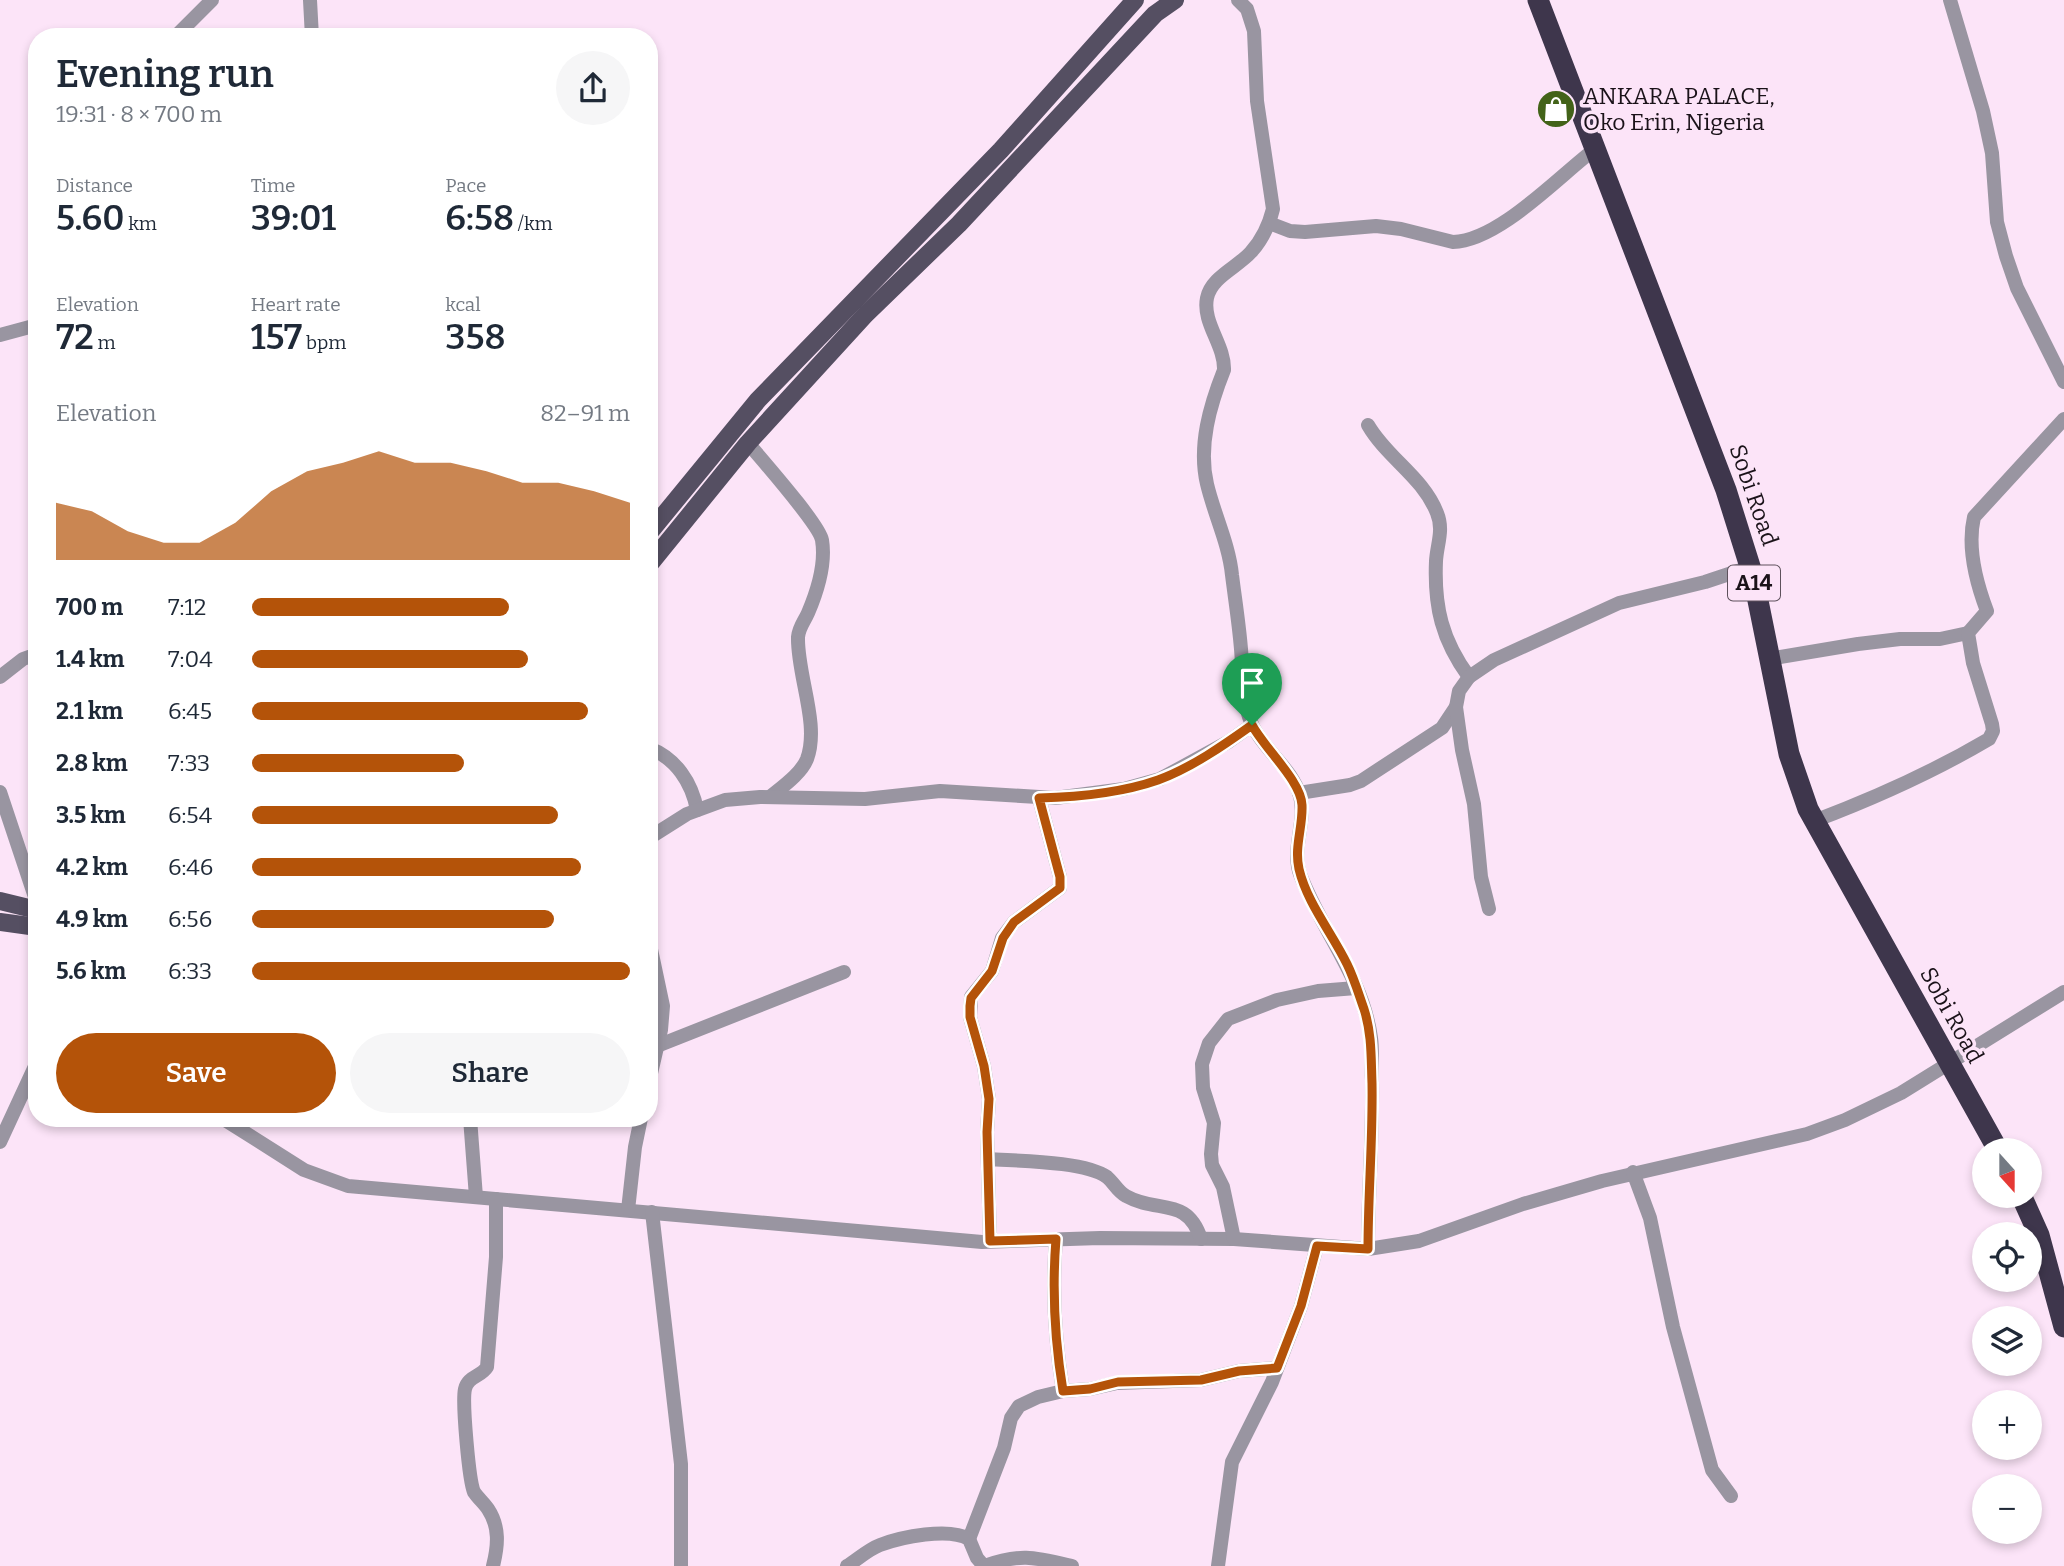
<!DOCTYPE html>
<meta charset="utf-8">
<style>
:root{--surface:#fff;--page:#f6f6f7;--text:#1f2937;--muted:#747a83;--accent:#b45309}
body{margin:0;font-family:Bitter,serif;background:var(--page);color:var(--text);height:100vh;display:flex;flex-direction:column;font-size:26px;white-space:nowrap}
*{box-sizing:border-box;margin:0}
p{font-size:23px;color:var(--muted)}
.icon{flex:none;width:38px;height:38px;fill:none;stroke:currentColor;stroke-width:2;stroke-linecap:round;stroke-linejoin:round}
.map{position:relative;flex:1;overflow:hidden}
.side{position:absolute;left:28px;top:28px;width:630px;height:1099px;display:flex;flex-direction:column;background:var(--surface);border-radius:28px;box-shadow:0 4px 10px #0003}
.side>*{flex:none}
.needle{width:46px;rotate:159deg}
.buttons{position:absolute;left:1972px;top:1138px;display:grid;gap:14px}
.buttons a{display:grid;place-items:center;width:70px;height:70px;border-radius:50%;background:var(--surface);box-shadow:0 4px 10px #0003;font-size:35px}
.pin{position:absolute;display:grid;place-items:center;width:60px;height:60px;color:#fff;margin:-72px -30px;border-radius:50% 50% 50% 0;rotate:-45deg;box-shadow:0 0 7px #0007}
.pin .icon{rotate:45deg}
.round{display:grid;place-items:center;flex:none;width:74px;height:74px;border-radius:37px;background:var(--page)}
.headline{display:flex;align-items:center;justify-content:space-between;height:119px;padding:0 28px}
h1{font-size:38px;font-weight:600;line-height:52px}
.stats{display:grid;grid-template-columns:repeat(3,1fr);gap:10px;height:119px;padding:7px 28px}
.stats div{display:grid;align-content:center}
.stats b{font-size:35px;font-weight:600}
.stats small{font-size:19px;font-weight:400}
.stats p{font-size:19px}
.chart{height:196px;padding:14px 28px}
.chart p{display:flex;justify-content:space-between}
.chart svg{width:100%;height:126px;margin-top:7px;fill:var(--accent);opacity:.7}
.button{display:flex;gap:14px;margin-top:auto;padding:14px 28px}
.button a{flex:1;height:80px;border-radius:42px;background:var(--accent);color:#fff;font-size:28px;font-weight:600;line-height:80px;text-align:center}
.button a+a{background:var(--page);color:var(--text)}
ul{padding:0 28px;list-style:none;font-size:23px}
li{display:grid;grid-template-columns:112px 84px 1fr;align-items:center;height:52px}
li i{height:18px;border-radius:9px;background:var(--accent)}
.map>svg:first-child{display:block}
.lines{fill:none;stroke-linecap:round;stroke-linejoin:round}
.street{stroke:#9995a1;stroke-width:14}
.primary{stroke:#554f62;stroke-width:18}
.highway{stroke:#3e364c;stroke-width:21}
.route-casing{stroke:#fff;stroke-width:14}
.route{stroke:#b45309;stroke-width:9}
.labels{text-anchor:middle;stroke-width:7;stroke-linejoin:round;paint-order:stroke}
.shield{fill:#fce4f8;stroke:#5e515c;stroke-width:2}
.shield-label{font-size:21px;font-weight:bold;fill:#1a1219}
.poi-label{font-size:23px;fill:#1a1219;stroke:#fce4f8;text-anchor:start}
.street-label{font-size:23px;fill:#1a1219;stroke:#fce4f8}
</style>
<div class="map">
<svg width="2064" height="1566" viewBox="0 0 2064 1566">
<rect width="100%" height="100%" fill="#fce4f8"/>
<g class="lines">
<g class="street">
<polyline points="310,0 312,37"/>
<path d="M1238,0l9,9 7,22 3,70 16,108c-4,16 -11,31 -22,43 -13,15 -40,25 -44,46 -5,25 18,47 17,72 -14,35 -26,76 -17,114 7,30 22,60 25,91 3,24 7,49 9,74 2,22 1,46 8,68 10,30 43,50 51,79 7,25 -9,52 0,78 21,56 63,103 71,164 2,14 0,28 1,42 1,57 -4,113 -4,169"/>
<polyline points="1950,0 1983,111 1992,153 1997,222 2006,256 2017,288 2064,382"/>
<polyline points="175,37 212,0"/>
<path d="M1269,223l21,8 15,1 71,-6 25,3 52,13c46,-1 107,-67 142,-93"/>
<polyline points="0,335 37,325"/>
<path d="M1368,425c19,33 55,52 69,88 7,17 0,31 -1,48 -2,46 6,79 33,116"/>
<path d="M748,443c14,17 71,81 74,97 4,24 -5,52 -14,73 -4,9 -9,14 -10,24 -1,38 22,87 9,122 -6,15 -25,28 -37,38"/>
<polyline points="1768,659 1858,644 1900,639 1940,639 1968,633"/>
<polyline points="0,677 23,659 37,654"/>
<path d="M649,748c27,10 43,35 48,62"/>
<polyline points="0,792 37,903"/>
<polyline points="1299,793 1350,785 1361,781 1442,728 1456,707"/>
<path d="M1814,821c61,-23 119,-49 175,-82l4,-8 -1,-7 -19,-61 -5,-30 19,-22c-11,-29 -20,-64 -13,-94l90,-98"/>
<polyline points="649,838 687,814 725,800 760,797 865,799 940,791 1055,798 1124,789 1160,779 1228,742 1252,725"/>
<polyline points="1489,909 1481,877 1474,804 1462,750 1456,707 1459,691 1469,677 1494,660 1619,603 1705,582 1750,567"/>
<polyline points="649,940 663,1006 661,1030 649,1082"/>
<polyline points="657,1046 844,972"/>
<polyline points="222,1118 304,1170 348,1186 982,1242 1100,1238 1234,1239 1368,1249 1419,1241 1523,1204 1602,1181 1807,1134 1845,1120 1901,1093 2064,992"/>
<polyline points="470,1118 476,1197"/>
<polyline points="0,1142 37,1062"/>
<path d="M989,1159c28,2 96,2 118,18 7,6 11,15 19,19 32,18 61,0 75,43"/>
<polyline points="1633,1172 1650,1218 1673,1327 1712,1470 1731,1496"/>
<polyline points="628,1210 635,1147 641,1118"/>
<polyline points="652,1212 681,1464 681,1566"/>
<path d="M1056,1239c-4,50 -1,103 7,152"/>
<polyline points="1234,1239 1223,1187 1212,1165 1211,1154 1214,1123 1203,1088 1202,1064 1209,1043 1228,1019 1277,1000 1318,991 1356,988"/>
<polyline points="990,1241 987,1132 989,1099 984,1066 970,1017 971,997 992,971 1002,938 1014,922 1060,888 1060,877 1039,798"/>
<polyline points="969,1539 1004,1448 1011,1418 1019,1406 1038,1397 1063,1391 1090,1389 1117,1383 1201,1380 1239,1371 1277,1368"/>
<path d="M493,1566c5,-20 7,-39 -5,-57 -4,-6 -10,-11 -14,-17 -5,-11 -12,-90 -9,-103 3,-13 16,-12 22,-22l9,-110v-58"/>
<path d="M847,1566c11,-7 22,-17 33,-21 21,-8 69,-18 89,-6l8,19 7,8"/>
<path d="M984,1566c37,-13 50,-9 88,0"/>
<polyline points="1218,1566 1232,1462 1272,1382 1301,1306 1317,1246"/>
</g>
<g class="primary">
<polyline points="649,533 758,400 1001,150 1135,0"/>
<polyline points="649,565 748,443 866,314 959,224 1155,14 1175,0"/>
<polyline points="0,901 37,910"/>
<polyline points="0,922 37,927"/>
</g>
<g class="highway">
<polyline points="1538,0 1726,490 1753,576 1789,754 1808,809 1998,1150"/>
<polyline points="2021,1195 2039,1235 2064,1327"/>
</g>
</g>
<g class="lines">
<g class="route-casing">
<path id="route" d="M1252,725c13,24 49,56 50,80 1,22 -8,42 -3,64 8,34 33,64 48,95 7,14 12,31 17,45 8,25 7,49 8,74 1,56 -4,111 -4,166l-51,-3 -16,60 -24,62 -38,3 -38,9 -83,2 -28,7 -27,2c-8,-49 -11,-102 -7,-152l-66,2 -3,-109 2,-33 -5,-33 -14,-49v-11l1,-8 21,-27 11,-33 11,-16 46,-34v-11l-21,-79c39,-1 82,-5 119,-18 33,-12 66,-35 94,-55z"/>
</g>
<use href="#route" class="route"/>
</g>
<defs>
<g id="shop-disc" transform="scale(2.0125)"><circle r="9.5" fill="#436319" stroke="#fce4f8"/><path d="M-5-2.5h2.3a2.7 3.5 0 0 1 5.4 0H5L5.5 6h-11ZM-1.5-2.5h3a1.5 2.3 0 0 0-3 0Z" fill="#fff"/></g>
</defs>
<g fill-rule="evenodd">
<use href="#shop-disc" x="1556" y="109"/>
</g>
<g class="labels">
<rect class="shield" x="1728" y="565.5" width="52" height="35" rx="5"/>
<g class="shield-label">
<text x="1754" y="590">A14</text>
</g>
<g class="poi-label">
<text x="1583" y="104">ANKARA PALACE,<tspan x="1583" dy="26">Oko Erin, Nigeria</tspan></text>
</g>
<g class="street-label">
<text transform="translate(1754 495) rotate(71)" y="8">Sobi Road</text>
<text transform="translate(1952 1015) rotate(61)" y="8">Sobi Road</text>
</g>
</g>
</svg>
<div class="buttons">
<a><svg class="needle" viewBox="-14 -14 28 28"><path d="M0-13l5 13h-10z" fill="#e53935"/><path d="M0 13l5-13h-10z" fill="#747a83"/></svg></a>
<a><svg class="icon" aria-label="locate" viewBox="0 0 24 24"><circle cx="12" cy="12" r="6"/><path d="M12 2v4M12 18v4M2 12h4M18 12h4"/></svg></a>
<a><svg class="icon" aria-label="layers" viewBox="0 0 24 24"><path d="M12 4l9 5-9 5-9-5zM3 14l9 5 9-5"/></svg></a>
<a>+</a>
<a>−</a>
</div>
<div class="pin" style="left:1252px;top:725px;background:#1e9e55"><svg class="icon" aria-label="arrive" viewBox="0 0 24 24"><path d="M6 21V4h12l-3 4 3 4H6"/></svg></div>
<section class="side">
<div class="headline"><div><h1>Evening run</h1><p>19:31 · 8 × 700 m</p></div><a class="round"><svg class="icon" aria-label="share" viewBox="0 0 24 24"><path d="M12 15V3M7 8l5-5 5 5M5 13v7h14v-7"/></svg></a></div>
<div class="stats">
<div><p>Distance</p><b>5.60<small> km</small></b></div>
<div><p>Time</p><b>39:01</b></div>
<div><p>Pace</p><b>6:58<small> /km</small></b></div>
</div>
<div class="stats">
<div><p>Elevation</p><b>72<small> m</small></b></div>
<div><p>Heart rate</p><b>157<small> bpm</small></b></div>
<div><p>kcal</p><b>358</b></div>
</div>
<div class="chart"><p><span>Elevation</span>82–91 m</p>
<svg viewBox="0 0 160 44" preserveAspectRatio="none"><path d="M0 44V24L10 27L20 34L30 38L40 38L50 31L60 20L70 13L80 10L90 6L100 10L110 10L120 13L130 17L140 17L150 20L160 24V44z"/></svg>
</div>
<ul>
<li><b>700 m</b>7:12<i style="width:68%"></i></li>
<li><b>1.4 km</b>7:04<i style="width:73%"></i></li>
<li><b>2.1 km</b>6:45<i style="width:89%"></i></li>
<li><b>2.8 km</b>7:33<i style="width:56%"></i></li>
<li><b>3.5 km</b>6:54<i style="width:81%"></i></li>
<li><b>4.2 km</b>6:46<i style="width:87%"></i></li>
<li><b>4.9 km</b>6:56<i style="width:80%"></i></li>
<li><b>5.6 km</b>6:33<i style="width:100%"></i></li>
</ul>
<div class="button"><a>Save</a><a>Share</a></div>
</section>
</div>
